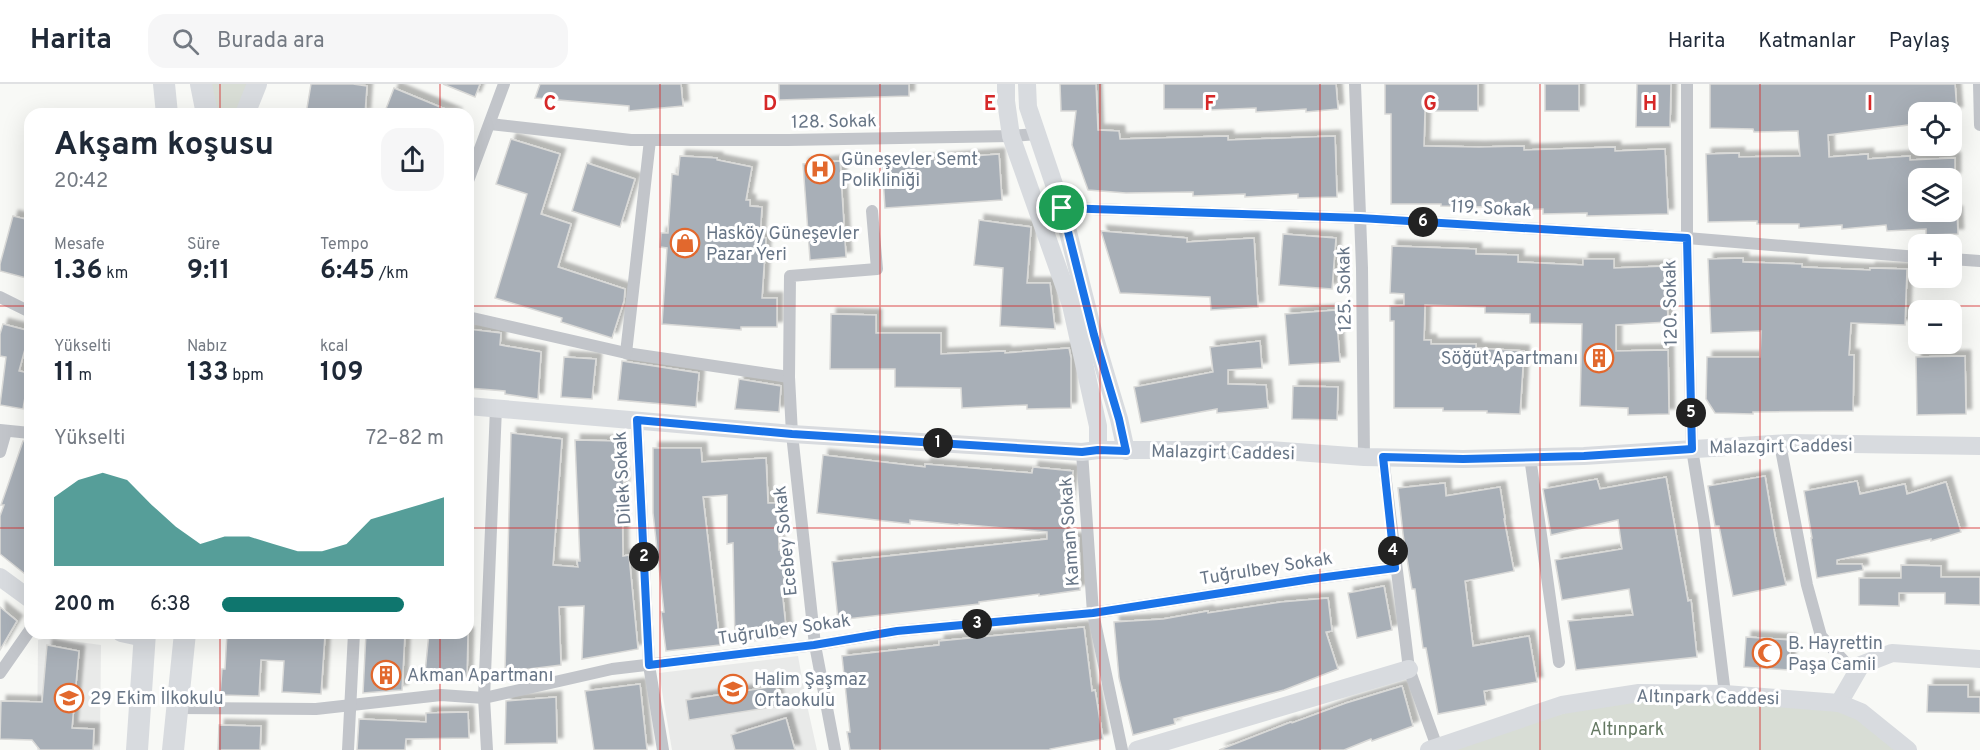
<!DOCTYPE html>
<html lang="tr">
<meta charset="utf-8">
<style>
:root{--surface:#fff;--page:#f6f6f7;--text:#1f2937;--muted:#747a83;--line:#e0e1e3;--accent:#0f766e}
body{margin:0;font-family:Overpass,sans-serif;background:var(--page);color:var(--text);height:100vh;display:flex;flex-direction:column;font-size:22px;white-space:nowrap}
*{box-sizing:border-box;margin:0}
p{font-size:20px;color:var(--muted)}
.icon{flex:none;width:33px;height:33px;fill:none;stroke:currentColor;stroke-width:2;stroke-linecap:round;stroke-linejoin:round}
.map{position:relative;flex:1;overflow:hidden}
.side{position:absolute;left:24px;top:24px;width:450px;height:531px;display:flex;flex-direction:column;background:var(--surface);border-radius:18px;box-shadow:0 6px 24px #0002}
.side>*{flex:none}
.controls{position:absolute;left:1908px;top:18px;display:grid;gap:12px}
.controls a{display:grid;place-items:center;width:54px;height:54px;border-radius:12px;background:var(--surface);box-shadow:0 6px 24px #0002;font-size:30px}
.pin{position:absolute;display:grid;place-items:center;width:51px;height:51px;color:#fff;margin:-26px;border:3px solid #fff;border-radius:50%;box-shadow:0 2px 6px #0007}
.km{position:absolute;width:30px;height:30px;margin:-15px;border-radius:50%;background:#222;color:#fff;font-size:16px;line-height:30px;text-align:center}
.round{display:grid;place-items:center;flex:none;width:63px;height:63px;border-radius:18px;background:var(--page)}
.summary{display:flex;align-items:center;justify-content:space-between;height:102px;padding:0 30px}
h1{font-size:33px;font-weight:700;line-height:45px}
.figures{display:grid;grid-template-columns:repeat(3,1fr);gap:9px;height:102px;padding:6px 30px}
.figures div{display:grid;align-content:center}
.figures b{font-size:26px;font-weight:700}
.figures small{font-size:16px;font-weight:400}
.figures p{font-size:16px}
.chart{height:168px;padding:12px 30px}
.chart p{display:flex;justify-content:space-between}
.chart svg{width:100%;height:108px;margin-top:6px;fill:var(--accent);opacity:.7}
ul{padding:0 30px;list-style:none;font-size:20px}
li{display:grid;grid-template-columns:96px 72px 1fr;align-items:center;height:45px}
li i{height:15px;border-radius:8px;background:var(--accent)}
header{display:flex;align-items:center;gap:36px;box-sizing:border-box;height:84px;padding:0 30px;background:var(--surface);border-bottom:2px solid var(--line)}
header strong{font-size:28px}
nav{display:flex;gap:33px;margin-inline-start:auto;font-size:21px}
.search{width:420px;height:54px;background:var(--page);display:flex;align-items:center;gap:15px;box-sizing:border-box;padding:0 21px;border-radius:18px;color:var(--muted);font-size:22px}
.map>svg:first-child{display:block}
.built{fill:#e9eae9}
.green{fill:#d8ddd5}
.building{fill:#a8afb7;stroke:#dadad8;stroke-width:1.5;filter:url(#shadow)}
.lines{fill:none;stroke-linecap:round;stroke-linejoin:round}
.street{stroke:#c2c5ca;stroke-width:12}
.secondary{stroke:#d8dbdf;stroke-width:18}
.primary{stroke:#d8dbdf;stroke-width:20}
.highway{stroke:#d8dbdf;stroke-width:22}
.route-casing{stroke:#fff;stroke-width:12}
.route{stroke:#1a73e8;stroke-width:8}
.grid{fill:none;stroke:#d62828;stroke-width:1.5;stroke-opacity:0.55}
.labels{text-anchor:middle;stroke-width:6;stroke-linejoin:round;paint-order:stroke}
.street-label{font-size:18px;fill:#687687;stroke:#fff}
.poi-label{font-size:18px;fill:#687687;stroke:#fff;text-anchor:start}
.park-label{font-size:18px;fill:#657963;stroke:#fff}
.grid-label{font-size:20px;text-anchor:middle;font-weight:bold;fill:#d62828;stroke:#fff;stroke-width:6;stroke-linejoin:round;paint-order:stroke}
</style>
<header>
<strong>Harita</strong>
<div class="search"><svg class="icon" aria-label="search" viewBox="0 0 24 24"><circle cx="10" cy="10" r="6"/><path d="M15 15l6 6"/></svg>Burada ara</div>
<nav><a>Harita</a><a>Katmanlar</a><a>Paylaş</a></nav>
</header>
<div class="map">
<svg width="1980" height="666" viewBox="0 0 1980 666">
<defs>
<filter id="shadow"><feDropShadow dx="5.5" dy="-5.5" stdDeviation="1.5" flood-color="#0004"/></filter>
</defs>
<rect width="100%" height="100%" fill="#f8f9f6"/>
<g class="built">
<polygon points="49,554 101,561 100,666 37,666 38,556"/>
<polygon points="798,572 807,621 817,666 672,666 659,589"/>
</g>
<g class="green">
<polygon points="211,0 251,0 241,30 213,30"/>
<polygon points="1639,609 1839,619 1908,666 1429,666"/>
</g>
<g class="building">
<polygon points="311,0 353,0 367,2 365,30 306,30"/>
<polygon points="443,0 480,0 475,13"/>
<polygon points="540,0 681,0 683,22 629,27 629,22 535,14"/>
<polygon points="779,0 909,0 909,12 779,16"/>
<polygon points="1060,0 1096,0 1098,46 1119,47 1120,55 1228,52 1228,56 1335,52 1337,113 1298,114 1298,110 1245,113 1245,110 1193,112 1193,108 1126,109 1088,106 1072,61 1076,27 1061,27"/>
<polygon points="1164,0 1336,0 1338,25 1306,28 1306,25 1256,28 1256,24 1209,26 1209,25 1164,25"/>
<polygon points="1385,0 1478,0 1478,27 1425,27 1424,62 1479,63 1524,62 1524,66 1615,63 1615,67 1665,65 1668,130 1587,132 1587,129 1543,130 1543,125 1492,127 1492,123 1441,122 1441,120 1391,120 1391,30 1385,30"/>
<rect x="1545" y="0" width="34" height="27"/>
<polygon points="1637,0 1671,0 1670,43 1636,43"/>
<polygon points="1710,0 1955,0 1957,28 1915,28 1916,40 1828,51 1829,73 1868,70 1868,75 1910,72 1910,76 1955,74 1955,94 1911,94 1913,128 1957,128 1958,150 1926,151 1926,145 1887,147 1886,141 1842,145 1842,141 1799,144 1799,140 1757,140 1757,137 1708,138 1706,70 1739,69 1739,73 1800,72 1798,47 1754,48 1753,45 1710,44"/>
<polygon points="394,4 457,30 384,30"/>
<polygon points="511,55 560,70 541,130 571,140 558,183 625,205 624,217 612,254 561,238 562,234 495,214 527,110 496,100"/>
<polygon points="999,70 1002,116 885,124 882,79"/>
<polygon points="680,72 717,74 717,76 752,83 746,116 750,116 750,122 762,123 760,153 766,154 762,214 777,214 777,243 741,243 741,246 662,240 667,164 660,163 661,149 668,149 672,90 678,91"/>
<polygon points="840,77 846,173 810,176 803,80"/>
<polygon points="587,79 635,95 620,143 572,127"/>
<polygon points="13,132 30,136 30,195 0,187 0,180"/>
<polygon points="979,136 1031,143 1027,199 1050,199 1055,245 1000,242 1003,184 974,181"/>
<polygon points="1101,147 1187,154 1187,158 1254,154 1258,223 1211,226 1210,213 1120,209"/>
<polygon points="1283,150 1336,154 1332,205 1279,201"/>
<polygon points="1392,162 1476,165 1476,170 1518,171 1518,178 1583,181 1583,175 1614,175 1614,184 1666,182 1668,238 1616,241 1616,267 1668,266 1669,330 1628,331 1628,324 1580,322 1582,240 1530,239 1530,230 1485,229 1485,223 1425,221 1424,256 1431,256 1431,260 1476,260 1476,264 1524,267 1520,330 1487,329 1487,327 1443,327 1443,324 1394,324 1394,237 1390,237 1390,222 1404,221 1404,210 1390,209"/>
<polygon points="1743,174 1743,178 1802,180 1802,183 1870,186 1870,184 1907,185 1905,241 1851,239 1849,271 1854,271 1853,327 1753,328 1753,330 1715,329 1706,315 1707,273 1760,273 1761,247 1711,249 1708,175"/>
<polygon points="1336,226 1340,278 1289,281 1285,230"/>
<polygon points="831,230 876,231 876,249 941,249 941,270 1005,267 1005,269 1069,264 1071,274 1071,324 1027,325 1027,321 962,324 961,304 895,303 895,285 830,285"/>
<polygon points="3,240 30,247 19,287 29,289 23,325 0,321 6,273 0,272 0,250"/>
<polygon points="468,245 501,249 500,261 541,268 538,315 505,310 505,307 468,304"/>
<polygon points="1260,257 1262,284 1228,286 1228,300 1266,301 1268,324 1217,329 1217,325 1141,339 1134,303 1213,288 1210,263"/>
<polygon points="1965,272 1966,330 1917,331 1916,273"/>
<polygon points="564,273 596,275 592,315 561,313"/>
<polygon points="622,277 699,289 696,323 618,316"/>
<polygon points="739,295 781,302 779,328 735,325"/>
<polygon points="1293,302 1338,303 1337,336 1292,335"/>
<polygon points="511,349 562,355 553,481 578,483 577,477 580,477 575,356 619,357 624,402 622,402 623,472 629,471 638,565 582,575 584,522 559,523 561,581 505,588"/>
<polygon points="23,357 30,357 30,494 0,470 0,432 4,421 1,421"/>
<polygon points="653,364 701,364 702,378 766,374 768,419 778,419 779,466 785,466 786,506 782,506 787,553 735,559 733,459 727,460 727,411 703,413 720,561 666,567 661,528 664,528 653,429"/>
<polygon points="823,371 925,383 925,380 1032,389 1033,383 1073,387 1064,456 1079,454 1080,506 1039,512 1039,510 979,518 979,520 838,536 832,478 1047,455 1047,448 959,440 959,441 910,436 910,440 817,429"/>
<polygon points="1765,392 1775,452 1786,501 1733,512 1719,442 1715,442 1708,402"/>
<polygon points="1666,393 1688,517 1691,516 1697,573 1576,586 1568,537 1633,531 1629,505 1562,516 1555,476 1622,465 1618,436 1551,451 1543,405 1597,395 1600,405"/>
<polygon points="1857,397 1860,410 1905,400 1907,410 1946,398 1961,448 1931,457 1931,455 1837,476 1837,480 1862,480 1863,486 1817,494 1811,454 1812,454 1804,407"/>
<polygon points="1445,399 1446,412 1500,403 1505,435 1504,435 1514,487 1465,497 1473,562 1529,552 1537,598 1484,607 1486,621 1438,630 1426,564 1423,564 1415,505 1412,505 1403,450 1398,404"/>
<polygon points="1901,481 1941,482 1941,493 1980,493 1980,521 1945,520 1945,509 1899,509 1899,522 1859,521 1859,494 1901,494"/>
<polygon points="1384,502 1392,546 1357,554 1348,509"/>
<polygon points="1328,514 1332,547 1326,548 1338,585 1284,606 1174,635 1175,640 1133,651 1119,594 1114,538 1163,535 1208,527 1208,529 1281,518"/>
<polygon points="0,523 17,537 0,566"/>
<polygon points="1084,543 1092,607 1095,606 1103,655 1050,665 1050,666 850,666 847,648 850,648 842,572 939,561 939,557"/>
<polygon points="227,549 325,551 321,610 282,608 284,577 261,576 259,612 220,611 222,585 225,585"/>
<polygon points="366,549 405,549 402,606 363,609"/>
<polygon points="429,549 468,549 467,593 424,599"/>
<polygon points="1746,553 1791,556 1789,586 1744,583"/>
<polygon points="47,561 79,567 72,644 94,645 93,666 40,666 32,656 0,655 1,617 42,618"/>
<polygon points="640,600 647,666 594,666 585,607"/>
<polygon points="1928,601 1968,601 1968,613 1980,613 1980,629 1927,628"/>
<polygon points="776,602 779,622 689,636 686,616"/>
<polygon points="1402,602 1413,642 1372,657 1371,655 1344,666 1219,666 1291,638 1292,639 1346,619"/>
<polygon points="556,613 557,659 505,660 506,617"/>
<polygon points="468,628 469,654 406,655 405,666 357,666 359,635 426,638 426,629"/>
<polygon points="786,634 795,666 735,666 731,651"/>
<polygon points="219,641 261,642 260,666 218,666"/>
</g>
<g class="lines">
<g class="street">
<polyline points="1355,0 1362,184 1364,373"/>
<polyline points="1687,0 1687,154 1692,365 1704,439 1725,610"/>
<polyline points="1979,0 1980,41"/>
<polyline points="490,40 631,56 788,56 1011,52 1037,50"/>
<polyline points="468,97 504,0"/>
<polyline points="1062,124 1360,134 1687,154 1918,173"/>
<polyline points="1952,175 1980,177"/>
<polyline points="0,213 30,228"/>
<polyline points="468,233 626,269 789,293"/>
<polyline points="626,269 650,56"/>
<polyline points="637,336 649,581 663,666"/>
<polyline points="0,346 30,349"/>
<polyline points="1780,360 1807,501 1821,552 1856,590"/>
<polyline points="0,368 6,347"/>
<polyline points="1082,368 1093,529 1122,666"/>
<polyline points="1383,373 1409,585 1437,663"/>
<polyline points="1530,373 1559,578"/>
<polyline points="0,589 30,546"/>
<polyline points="177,624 316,625 441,611 484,614 612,585 815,561 897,547 1093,529 1311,495 1395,484"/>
<polyline points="348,666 354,549"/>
<polyline points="487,666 484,614 496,324"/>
<polyline points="835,666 815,561 792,350 789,293 790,192 877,185 872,127"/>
</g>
<g class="secondary">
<polyline points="1006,0 1006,17 1011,52 1071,221 1098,342 1098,366"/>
<polyline points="1027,0 1028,23 1062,124 1094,251 1119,335 1126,367"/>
<polyline points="468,322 792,350 1082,368 1098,366 1270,366 1364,373 1463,375 1584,372 1790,359 1980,362"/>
<polyline points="0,493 30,515"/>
<polyline points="121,549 144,554"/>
<polyline points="1839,619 1861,581 1892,569 1980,575"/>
<polyline points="1137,666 1409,585"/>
<polyline points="1429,666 1562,621 1639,609 1725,610 1839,619 1861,628 1908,666"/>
</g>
<polyline class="primary" points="245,30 257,0"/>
<g class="highway">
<polyline points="164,0 167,30"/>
<polyline points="201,0 207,30"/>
<polyline points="137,666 145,549"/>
<polyline points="173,666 185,549"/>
</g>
</g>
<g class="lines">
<g class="route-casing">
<polygon id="route" points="1062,124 1360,134 1687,154 1692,365 1584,372 1463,375 1383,373 1395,484 1311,495 1093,529 897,547 814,561 649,581 637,336 792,350 1082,368 1098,366 1126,367 1119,335 1094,251"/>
</g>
<use href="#route" class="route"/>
</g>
<path class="grid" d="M220,0v30M440,0v30M660,0v666M880,0v666M1100,0v666M1320,0v666M1540,0v666M1760,0v666M0,222h30M468,222h1512M0,444h30M468,444h1512M220,549v117M440,549v117"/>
<defs>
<g id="hospital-ring" transform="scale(1.5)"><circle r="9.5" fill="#fff" stroke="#e2682d" stroke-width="1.5"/><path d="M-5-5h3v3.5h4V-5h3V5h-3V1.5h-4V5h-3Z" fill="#e2682d"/></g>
<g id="shop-ring" transform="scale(1.5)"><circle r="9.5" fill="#fff" stroke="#e2682d" stroke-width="1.5"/><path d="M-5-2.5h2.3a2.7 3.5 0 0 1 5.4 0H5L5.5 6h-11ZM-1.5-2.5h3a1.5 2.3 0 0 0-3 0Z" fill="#e2682d"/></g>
<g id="building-ring" transform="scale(1.5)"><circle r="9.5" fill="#fff" stroke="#e2682d" stroke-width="1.5"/><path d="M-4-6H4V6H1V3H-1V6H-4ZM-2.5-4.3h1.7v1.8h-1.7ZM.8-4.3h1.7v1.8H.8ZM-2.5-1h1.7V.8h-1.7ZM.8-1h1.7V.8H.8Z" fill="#e2682d"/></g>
<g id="mosque-ring" transform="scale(1.5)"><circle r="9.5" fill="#fff" stroke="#e2682d" stroke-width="1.5"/><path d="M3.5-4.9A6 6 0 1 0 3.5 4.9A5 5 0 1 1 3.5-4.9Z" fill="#e2682d"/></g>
<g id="school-ring" transform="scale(1.5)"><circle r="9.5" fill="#fff" stroke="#e2682d" stroke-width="1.5"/><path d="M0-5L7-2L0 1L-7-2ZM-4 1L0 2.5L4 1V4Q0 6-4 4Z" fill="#e2682d"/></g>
</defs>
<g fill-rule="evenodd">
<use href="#hospital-ring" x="820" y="85"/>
<use href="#shop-ring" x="685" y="159"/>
<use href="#building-ring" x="1599" y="274"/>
<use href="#mosque-ring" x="1767" y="569"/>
<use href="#building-ring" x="386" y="591"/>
<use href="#school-ring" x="733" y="605"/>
<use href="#school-ring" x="69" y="614"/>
</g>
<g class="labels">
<g class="street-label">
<text transform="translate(834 37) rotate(-1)" y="6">128. Sokak</text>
<text transform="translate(1491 124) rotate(3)" y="6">119. Sokak</text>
<text transform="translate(1344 205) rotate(-91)" y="6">125. Sokak</text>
<text transform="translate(1670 219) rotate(-91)" y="6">120. Sokak</text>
<text transform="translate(1781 362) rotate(-1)" y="6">Malazgirt Caddesi</text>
<text transform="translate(1223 368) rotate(1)" y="6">Malazgirt Caddesi</text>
<text transform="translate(622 394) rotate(-93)" y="6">Dilek Sokak</text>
<text transform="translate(1069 448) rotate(-94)" y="6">Kaman Sokak</text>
<text transform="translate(785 457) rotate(-96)" y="6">Ecebey Sokak</text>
<text transform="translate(1266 484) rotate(-9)" y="6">Tuğrulbey Sokak</text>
<text transform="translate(784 545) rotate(-8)" y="6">Tuğrulbey Sokak</text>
<text transform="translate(1708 613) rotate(1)" y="6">Altınpark Caddesi</text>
</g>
<g class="poi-label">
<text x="841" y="81">Güneşevler Semt<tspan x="841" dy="21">Polikliniği</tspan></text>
<text x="706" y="155">Hasköy Güneşevler<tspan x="706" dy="21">Pazar Yeri</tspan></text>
<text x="1578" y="280" text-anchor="end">Söğüt Apartmanı</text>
<text x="1788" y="565">B. Hayrettin<tspan x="1788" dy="21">Paşa Camii</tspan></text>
<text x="407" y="597">Akman Apartmanı</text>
<text x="754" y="601">Halim Şaşmaz<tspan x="754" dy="21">Ortaokulu</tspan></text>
<text x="90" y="620">29 Ekim İlkokulu</text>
</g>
<g class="park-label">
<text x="1627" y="651">Altınpark</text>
</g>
</g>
<g class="grid-label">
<text x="550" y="26">C</text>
<text x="770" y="26">D</text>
<text x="990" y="26">E</text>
<text x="1210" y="26">F</text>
<text x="1430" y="26">G</text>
<text x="1650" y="26">H</text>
<text x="1870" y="26">I</text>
</g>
</svg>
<div class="controls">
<a><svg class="icon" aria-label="locate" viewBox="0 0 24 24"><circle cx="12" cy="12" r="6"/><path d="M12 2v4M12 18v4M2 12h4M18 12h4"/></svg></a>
<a><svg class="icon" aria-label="layers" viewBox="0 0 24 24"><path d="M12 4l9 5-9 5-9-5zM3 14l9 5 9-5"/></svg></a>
<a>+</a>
<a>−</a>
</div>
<div class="pin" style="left:1062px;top:124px;background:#1e9e55"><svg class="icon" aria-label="arrive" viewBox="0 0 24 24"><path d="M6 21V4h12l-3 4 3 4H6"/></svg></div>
<b class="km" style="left:938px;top:359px">1</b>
<b class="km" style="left:644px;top:473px">2</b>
<b class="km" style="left:977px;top:540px">3</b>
<b class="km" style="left:1393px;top:467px">4</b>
<b class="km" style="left:1691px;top:329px">5</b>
<b class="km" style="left:1423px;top:138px">6</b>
<section class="side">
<div class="summary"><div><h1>Akşam koşusu</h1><p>20:42</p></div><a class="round"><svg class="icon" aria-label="share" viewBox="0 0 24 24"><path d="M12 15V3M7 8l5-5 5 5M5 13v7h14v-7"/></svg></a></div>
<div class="figures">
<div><p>Mesafe</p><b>1.36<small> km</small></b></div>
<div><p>Süre</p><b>9:11</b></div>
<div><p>Tempo</p><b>6:45<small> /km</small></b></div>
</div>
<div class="figures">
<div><p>Yükselti</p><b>11<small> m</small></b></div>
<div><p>Nabız</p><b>133<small> bpm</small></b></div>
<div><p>kcal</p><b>109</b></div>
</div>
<div class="chart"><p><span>Yükselti</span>72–82 m</p>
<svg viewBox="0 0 160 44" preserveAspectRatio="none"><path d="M0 44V16L10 9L20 6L30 9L40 19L50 28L60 35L70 32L80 32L90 35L100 38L110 38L120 35L130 25L140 22L150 19L160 16V44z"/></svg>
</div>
<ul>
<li><b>200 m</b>6:38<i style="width:82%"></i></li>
</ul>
</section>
</div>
